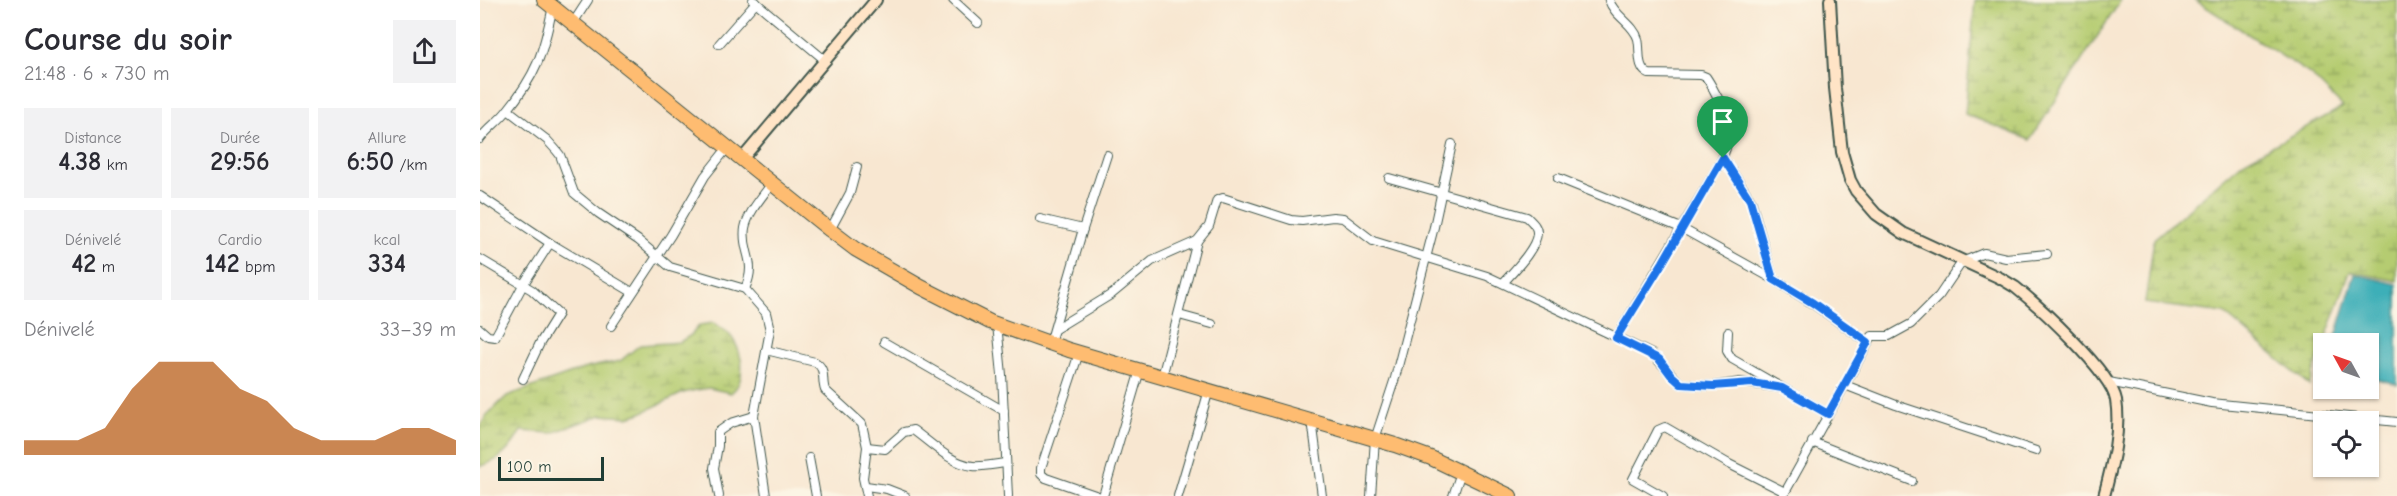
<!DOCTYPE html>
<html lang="fr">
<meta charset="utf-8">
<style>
:root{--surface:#fff;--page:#f2f2f3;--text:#2b2b33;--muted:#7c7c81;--accent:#b45309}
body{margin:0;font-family:"Comic Neue",sans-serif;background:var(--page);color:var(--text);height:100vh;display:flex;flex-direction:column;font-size:22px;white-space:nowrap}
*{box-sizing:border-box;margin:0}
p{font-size:20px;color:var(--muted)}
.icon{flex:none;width:33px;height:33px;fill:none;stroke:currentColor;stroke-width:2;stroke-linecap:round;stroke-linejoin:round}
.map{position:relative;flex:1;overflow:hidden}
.drawer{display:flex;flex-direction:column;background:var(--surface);width:480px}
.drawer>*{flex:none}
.needle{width:39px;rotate:310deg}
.buttons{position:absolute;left:1833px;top:333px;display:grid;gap:12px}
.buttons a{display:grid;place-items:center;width:66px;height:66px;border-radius:0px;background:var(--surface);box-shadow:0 2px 4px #0004;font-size:30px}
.scale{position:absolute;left:18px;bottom:15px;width:106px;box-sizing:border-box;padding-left:6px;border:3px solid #1f3d34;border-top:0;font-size:16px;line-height:21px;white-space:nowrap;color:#1f3d34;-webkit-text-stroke:4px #fcf5e5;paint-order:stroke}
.pin{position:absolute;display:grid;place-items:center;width:51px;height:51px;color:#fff;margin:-62px -26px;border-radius:50% 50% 50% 0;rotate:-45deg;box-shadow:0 0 6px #0007}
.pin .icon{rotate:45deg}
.round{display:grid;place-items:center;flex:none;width:63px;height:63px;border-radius:0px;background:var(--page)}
.head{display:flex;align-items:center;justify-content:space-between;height:102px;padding:0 24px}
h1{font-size:33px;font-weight:700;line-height:45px}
.figures{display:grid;grid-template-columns:repeat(3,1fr);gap:9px;height:102px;padding:6px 24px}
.figures div{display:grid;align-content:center;border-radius:0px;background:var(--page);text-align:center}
.figures b{font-size:26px;font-weight:700}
.figures small{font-size:16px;font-weight:400}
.figures p{font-size:16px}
.chart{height:168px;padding:12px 24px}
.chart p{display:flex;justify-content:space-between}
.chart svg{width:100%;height:108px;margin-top:6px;fill:var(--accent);opacity:.7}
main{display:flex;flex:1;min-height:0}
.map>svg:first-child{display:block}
.wetland{fill:url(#wetland-marsh);stroke:#6a8452;stroke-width:1.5}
.water{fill:#3eafb8;stroke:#2e7676;stroke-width:1.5}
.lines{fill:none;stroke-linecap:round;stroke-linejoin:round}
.street-casing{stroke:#40564c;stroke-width:10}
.secondary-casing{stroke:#40564c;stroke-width:14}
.highway-casing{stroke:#40564c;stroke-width:16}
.street{stroke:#fff;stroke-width:8}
.secondary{stroke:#ffe4c6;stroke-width:10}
.highway{stroke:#febc71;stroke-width:14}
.route-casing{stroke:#fff;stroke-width:12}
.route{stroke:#1a73e8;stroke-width:8}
</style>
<main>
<section class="drawer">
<div class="head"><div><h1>Course du soir</h1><p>21:48 · 6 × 730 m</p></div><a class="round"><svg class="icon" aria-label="share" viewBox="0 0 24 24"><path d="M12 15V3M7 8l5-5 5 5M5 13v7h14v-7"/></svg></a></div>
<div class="figures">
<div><p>Distance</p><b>4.38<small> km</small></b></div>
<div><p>Durée</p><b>29:56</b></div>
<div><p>Allure</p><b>6:50<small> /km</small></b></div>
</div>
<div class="figures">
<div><p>Dénivelé</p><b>42<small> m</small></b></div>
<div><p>Cardio</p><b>142<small> bpm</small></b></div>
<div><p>kcal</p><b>334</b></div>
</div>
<div class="chart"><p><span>Dénivelé</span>33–39 m</p>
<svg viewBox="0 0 160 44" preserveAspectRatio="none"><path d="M0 44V38L10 38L20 38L30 33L40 17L50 6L60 6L70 6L80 17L90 22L100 33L110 38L120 38L130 38L140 33L150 33L160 38V44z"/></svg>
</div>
</section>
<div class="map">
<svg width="1917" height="496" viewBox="0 0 1917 496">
<defs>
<pattern id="wetland-marsh" width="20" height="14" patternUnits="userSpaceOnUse" patternTransform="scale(1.5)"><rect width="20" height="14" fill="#b5cc71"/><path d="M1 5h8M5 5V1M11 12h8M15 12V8" fill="none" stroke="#93a75e"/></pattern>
</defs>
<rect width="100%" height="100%" fill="#fcf5e5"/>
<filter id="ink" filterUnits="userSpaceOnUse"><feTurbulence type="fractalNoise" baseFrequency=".0167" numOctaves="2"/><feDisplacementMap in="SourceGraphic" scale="12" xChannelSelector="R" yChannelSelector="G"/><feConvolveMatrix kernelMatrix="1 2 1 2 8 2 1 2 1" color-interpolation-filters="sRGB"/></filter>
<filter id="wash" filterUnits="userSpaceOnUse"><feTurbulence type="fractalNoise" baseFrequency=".008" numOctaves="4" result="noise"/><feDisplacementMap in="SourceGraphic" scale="24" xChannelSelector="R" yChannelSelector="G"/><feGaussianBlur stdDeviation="1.35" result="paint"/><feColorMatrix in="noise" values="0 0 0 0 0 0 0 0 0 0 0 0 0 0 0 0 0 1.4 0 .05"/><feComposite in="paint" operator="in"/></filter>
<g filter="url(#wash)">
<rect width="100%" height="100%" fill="#f8e7d1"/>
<g class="wetland">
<polygon points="1495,0 1641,0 1550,140 1485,114"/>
<polygon points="1715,0 1917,0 1917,281 1870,271 1829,385 1744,313 1665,303 1674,239 1763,162 1863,107 1830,74"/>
<path d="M233,323c7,4 15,8 19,15 11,15 15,43 -1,55l-22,-5 -13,2 -13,3 -42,20 -13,4 -27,-2 -49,18 -31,-2c-10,17 -20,30 -41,35v-39l7,-12 20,-19 79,-28 34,-7 20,-16 40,-3 11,-7 9,-10z"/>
</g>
<polygon class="water" points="1875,274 1917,284 1917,384 1889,377 1888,344 1854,343"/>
</g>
<g filter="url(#ink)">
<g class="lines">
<g class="street-casing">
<g id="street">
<polyline points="273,0 346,61"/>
<polyline points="473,0 498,23"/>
<path d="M1129,0c5,16 25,24 29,39 3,12 -2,29 11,35l52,1 5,2c5,7 8,14 12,21 12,26 15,41 1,67l-103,173"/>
<polyline points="93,23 108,0"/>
<polyline points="239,44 276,2"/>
<polyline points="28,110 67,140 76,150 80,155 94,193 118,213 158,240 190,267 265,289"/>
<path d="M0,139c7,-10 18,-17 26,-27 31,-38 37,-58 47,-106"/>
<polyline points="1243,158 1271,200 1293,279 1333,304 1387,342"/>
<path d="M909,178l138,39c4,4 10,9 10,15 1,15 -24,40 -34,51"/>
<polyline points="1078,178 1201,228 1293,279"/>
<polyline points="0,196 70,243 152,292"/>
<polyline points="560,219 603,229 570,343"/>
<polyline points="603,229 627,155"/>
<polyline points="350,230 370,193 377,167"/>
<polyline points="0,259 52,290 78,314 60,343 43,379"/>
<polyline points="699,315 732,324"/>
<polyline points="517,324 522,375 528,496"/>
<polyline points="131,326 191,235 225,176 248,147"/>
<polyline points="0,329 8,336 15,337 43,285 70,243"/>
<polyline points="575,329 632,294 672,261 717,241 729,226 737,200 743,198 811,220 822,221 853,217 863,218 893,241 1007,276 1172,354 1201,384 1233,386 1260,382 1302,388"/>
<polyline points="1248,332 1247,351 1252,359 1348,414"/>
<polyline points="404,342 524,411"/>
<path d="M286,350l49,12c12,7 6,17 10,28l37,34 5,23 -4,31 4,18"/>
<polyline points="599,353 561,468 561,474 566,478 618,496"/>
<polyline points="682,377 717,241"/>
<polyline points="1629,382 1732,403 1917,422"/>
<polyline points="1365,385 1416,405 1556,451"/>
<polyline points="832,420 842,496"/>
<polyline points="1332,442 1432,481"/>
<path d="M387,447l18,2 19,-17 9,-2c17,12 38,34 60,36 10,1 22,-2 33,-3"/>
<polyline points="329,458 336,496"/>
<polyline points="386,486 407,489 425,496"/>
<polyline points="239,496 234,468 238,446 238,432 251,423 274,416"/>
<path d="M286,496l-12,-80 16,-86 -4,-17 -21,-24c13,-29 -4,-37 0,-61 3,-16 18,-32 27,-45"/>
<polyline points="623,496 660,370"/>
<polyline points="698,496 729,390"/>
<polyline points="891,496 895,439 915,378 954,227 972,144"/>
<polyline points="973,496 981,472"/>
<polyline points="1183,496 1153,479 1178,430 1185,427 1249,464 1305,492"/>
<polyline points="1303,496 1392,336 1409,336 1431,324 1459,296 1482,262 1504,253 1526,258 1567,254"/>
</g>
</g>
<g class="secondary-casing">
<g id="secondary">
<path d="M1350,0l5,88 7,64 8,28 6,11 20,23 27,19 97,45 15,9c24,19 96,85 101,113 5,32 -4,65 -12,96"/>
<polyline points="262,159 396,0"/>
</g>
</g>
<g class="highway-casing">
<polyline id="highway" points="64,0 350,230 375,249 441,287 510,322 589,350 915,445 951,458 1030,496"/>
</g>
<use href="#street" class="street"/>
<use href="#secondary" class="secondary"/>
<use href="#highway" class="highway"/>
</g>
</g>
<g class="lines" filter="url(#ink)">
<g class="route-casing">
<polygon id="route" points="1243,158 1270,200 1293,279 1333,303 1388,342 1348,414 1302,388 1272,383 1233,386 1201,384 1191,375 1179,359 1136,338 1183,262"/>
</g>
<use href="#route" class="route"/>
</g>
</svg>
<div class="buttons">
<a><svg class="needle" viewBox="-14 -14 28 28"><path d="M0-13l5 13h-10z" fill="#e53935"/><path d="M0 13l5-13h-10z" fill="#7c7c81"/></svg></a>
<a><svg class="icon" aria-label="locate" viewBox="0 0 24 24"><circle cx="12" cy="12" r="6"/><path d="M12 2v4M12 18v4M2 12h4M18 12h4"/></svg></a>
</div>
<div class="scale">100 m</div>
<div class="pin" style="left:1243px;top:158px;background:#1e9e55"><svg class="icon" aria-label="arrive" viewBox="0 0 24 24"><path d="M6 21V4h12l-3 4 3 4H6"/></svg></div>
</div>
</main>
